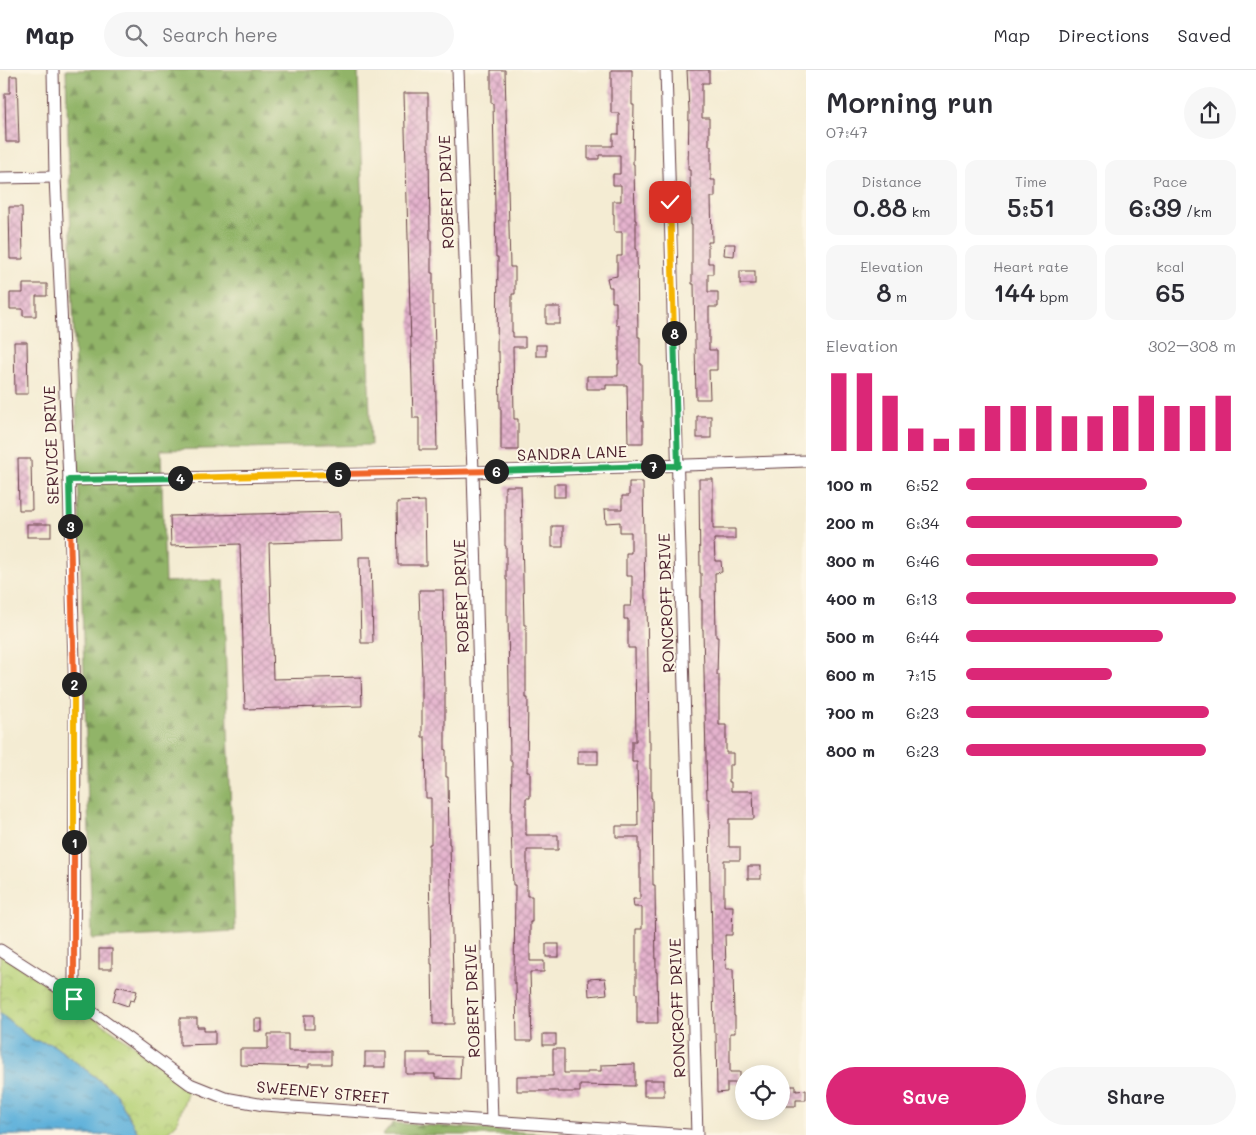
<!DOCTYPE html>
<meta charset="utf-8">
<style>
:root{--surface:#fff;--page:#f7f7f7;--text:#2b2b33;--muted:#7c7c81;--line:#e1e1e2;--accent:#db2777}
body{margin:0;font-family:Mali,sans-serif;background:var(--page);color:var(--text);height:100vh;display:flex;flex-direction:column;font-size:19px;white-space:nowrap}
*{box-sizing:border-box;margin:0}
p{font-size:16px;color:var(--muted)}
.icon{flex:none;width:28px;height:28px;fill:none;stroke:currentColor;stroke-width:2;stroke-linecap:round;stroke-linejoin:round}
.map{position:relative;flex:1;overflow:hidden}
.sheet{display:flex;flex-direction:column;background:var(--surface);width:450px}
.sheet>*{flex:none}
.buttons{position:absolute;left:735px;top:995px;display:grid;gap:10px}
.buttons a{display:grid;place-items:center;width:55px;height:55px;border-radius:50%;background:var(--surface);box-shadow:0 2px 12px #0003;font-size:25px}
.pin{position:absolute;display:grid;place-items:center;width:42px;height:42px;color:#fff;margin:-21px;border-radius:10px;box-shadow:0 2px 8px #0006}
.km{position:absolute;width:25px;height:25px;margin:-12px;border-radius:50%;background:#222;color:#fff;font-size:14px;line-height:25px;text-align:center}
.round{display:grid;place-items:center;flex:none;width:52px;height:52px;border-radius:26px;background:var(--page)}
.headline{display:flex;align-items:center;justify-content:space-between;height:85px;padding:0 20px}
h1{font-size:28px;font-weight:600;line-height:38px}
.figures{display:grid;grid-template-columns:repeat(3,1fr);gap:8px;height:85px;padding:5px 20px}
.figures div{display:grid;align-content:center;border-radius:12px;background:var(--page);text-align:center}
.figures b{font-size:25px;font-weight:600}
.figures small{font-size:14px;font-weight:400}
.figures p{font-size:14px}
.chart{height:140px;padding:10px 20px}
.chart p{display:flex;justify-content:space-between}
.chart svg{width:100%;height:90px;margin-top:5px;stroke:var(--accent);stroke-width:6}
.primary-button{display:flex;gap:10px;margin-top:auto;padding:10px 20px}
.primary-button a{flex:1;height:58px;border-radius:30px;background:var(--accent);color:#fff;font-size:20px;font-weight:600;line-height:58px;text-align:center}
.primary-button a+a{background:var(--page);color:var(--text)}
ul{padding:0 20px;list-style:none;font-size:16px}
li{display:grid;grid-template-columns:80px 60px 1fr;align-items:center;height:38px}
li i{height:12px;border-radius:6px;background:var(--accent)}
header{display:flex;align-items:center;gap:30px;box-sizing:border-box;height:70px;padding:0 25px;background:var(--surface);border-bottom:1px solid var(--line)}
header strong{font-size:24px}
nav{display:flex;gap:28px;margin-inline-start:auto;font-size:18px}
.search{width:350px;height:45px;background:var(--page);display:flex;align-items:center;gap:12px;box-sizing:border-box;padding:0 18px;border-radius:28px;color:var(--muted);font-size:19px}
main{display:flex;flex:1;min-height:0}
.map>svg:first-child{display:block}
.forest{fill:url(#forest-firs);stroke:#6e6a4a}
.park{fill:url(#park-crowns);stroke:#807852}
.water{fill:url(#water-ripples);stroke:#546882}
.building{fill:url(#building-cross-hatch)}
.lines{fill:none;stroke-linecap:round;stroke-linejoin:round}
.minor-casing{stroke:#643e44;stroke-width:13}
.minor{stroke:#fff;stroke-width:11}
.split-1-casing{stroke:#fff;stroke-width:10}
.split-2-casing{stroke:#fff;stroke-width:10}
.split-3-casing{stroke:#fff;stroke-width:10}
.split-4-casing{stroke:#fff;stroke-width:10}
.split-5-casing{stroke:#fff;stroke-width:10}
.split-6-casing{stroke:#fff;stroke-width:10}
.split-7-casing{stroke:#fff;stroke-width:10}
.split-8-casing{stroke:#fff;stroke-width:10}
.split-9-casing{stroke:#fff;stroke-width:10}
.split-1{stroke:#f0652b;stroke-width:6}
.split-2{stroke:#f5b400;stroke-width:6}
.split-3{stroke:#f0652b;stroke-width:6}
.split-4{stroke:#22a559;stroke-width:6}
.split-5{stroke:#f5b400;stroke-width:6}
.split-6{stroke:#f0652b;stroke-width:6}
.split-7{stroke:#22a559;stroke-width:6}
.split-8{stroke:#22a559;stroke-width:6}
.split-9{stroke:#f5b400;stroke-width:6}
.labels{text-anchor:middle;stroke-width:4;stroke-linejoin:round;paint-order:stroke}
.street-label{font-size:16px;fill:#4a1f2b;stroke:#fcf5e5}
</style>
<header>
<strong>Map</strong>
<div class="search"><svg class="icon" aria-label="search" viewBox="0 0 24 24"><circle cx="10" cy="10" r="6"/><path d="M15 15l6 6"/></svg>Search here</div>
<nav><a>Map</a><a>Directions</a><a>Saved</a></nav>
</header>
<main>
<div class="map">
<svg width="806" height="1065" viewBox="0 0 806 1065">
<defs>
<pattern id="forest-firs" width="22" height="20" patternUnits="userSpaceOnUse" patternTransform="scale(1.25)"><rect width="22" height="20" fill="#91b468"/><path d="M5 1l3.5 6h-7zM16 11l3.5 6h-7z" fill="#789256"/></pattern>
<pattern id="park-crowns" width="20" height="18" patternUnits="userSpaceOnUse" patternTransform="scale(1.25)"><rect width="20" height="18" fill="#b7d278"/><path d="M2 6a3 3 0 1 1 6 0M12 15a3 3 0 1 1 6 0" fill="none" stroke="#9fb468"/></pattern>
<pattern id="water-ripples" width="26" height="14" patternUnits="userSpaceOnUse" patternTransform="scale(1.25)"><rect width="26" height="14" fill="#5fb1da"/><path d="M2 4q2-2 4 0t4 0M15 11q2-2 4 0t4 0" fill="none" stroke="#508fb1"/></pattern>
<pattern id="building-cross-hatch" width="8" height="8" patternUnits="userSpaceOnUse" patternTransform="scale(1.25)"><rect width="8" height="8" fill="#e5b3ce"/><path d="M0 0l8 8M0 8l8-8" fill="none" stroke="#bc91a7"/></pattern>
</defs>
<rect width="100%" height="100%" fill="#fcf5e5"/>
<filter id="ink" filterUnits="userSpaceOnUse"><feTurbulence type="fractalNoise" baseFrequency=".02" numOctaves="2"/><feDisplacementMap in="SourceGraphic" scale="10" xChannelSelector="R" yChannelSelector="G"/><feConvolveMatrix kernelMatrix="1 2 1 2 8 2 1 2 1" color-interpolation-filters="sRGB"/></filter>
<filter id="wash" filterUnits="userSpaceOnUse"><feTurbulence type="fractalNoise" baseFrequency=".0096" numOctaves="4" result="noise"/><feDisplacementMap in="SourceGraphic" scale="20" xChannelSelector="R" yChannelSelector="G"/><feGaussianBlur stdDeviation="1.12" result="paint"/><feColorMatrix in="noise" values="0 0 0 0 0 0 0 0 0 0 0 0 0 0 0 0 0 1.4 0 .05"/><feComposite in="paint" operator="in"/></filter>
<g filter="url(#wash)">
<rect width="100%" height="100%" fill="#f4ecd3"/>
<g class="forest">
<polygon points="66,0 358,0 371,375 161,380 165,512 223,510 235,861 92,869"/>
<polygon points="393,1053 565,1065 383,1065"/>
</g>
<polygon class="park" points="0,883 190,1014 177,1053 164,1065 139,1065 115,1022 52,974 32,970 0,943"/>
<polygon class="water" points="0,943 32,970 52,974 115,1022 139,1065 0,1065"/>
<g id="blocks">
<g class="building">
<polygon points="491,0 505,0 510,197 515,197 515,224 512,224 512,262 513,262 513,267 525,267 525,277 513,277 514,349 518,349 518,380 501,380 501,339 500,339 499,282 497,282 498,187 496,187 493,33 491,33"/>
<polygon points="611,0 632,0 632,35 634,35 633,94 634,94 635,150 636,150 636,179 637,179 638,267 640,267 640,294 642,294 642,351 643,351 643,373 628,373 627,315 606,315 606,319 587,319 587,306 618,306 618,294 619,294 619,255 616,255 616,232 612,232 612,217 609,217 607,208 617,206 617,186 622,186 622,162 614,162 614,144 613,144 613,131 621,131 621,115 613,115 613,104 620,104 620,85 599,85 599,89 588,89 588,76 613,76 613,64 619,64 619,43 611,43"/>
<polygon points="687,0 709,0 709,13 702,13 702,48 709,48 709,76 711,76 711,110 715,110 715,127 711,127 712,172 708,172 708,193 713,193 713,204 708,204 708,222 718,222 718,237 709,237 709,280 717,280 717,300 709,300 710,329 696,329 694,214 692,214 692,155 691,155 690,100 688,100 689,40"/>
<polygon points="10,6 17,6 19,72 6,72 5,23 10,23"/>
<polygon points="404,23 428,23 428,80 429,80 430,169 431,169 431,203 433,203 433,235 434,235 437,380 419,380 419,348 413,348"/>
<polygon points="9,137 22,137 23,189 10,189"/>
<polygon points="725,174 735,174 734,186 724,185"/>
<rect x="740" y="201" width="15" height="13"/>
<polygon points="23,214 47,214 47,226 36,226 36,246 23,246 23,239 10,239 10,223 23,223"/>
<rect x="546" y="237" width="14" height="17"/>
<polygon points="14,272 27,272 28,324 15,324"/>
<rect x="536" y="275" width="10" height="11"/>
<rect x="697" y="346" width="14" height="22"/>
<polygon points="18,389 31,389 32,440 19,440"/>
<polygon points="699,409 713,409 713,459 735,459 735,469 714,469 715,491 721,491 722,502 715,503 716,567 718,567 717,605 719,605 719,655 726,655 726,683 733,683 733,695 729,695 729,712 731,712 731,721 753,721 754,749 729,749 729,777 740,777 740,790 724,790 724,836 733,836 732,865 725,865 726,899 733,899 734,946 735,946 735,963 730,963 730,1002 740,1002 740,1013 727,1013 727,1022 717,1023 716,963 714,963 711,821 710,821 709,729 707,729 703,559 702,559 702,530 701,530 701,503 700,503"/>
<polygon points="629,412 643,412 645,529 647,529 649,671 650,671 650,699 651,699 651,728 652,728 653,815 655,815 656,902 657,902 658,953 637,953 637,923 636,923 636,859 642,859 642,837 634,837 633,829 640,829 640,779 639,779 639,767 616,767 616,756 638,756 637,692 632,692 632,671 636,671 635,578 628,578 628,549 624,549 624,536 631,536 632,529 632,506 626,506 626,483 631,483 631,462 620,462 620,452 606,453 605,439 622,439 622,426 629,426"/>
<rect x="554" y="414" width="11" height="13"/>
<polygon points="505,416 521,416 524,555 526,555 526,628 528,628 527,702 530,702 530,728 526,728 526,765 558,765 558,780 527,780 527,826 532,826 532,852 530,852 530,891 544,891 544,902 530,902 532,971 517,971 516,913 514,913 515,815 513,815 511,757 512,691 510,691 508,545 507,545 507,510 506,510 506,476 505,476"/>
<polygon points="425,431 426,495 398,495 397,432"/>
<polygon points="340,442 341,471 269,473 273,609 361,607 362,636 245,639 240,474 171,476 170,446"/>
<rect x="27" y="454" width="24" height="13"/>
<rect x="552" y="456" width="11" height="21"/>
<polygon points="359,487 371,487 373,573 361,573"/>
<polygon points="419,520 443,520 445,616 445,680 446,680 446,707 448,707 449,774 450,774 454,954 433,954 432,894 431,894 429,798 429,774 431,774 431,728 426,728 425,667 422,667 422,606"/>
<rect x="578" y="681" width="20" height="13"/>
<rect x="748" y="796" width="13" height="13"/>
<rect x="546" y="874" width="13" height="13"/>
<rect x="99" y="879" width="13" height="20"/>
<polygon points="605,908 607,924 589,926 588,909"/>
<polygon points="117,916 137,921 134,931 130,930 128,936 113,931"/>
<rect x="304" y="945" width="10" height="14"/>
<polygon points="180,948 197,948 197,957 204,957 204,961 215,961 215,974 180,975"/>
<rect x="255" y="949" width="7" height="12"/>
<polygon points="268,964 288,964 288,981 331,981 331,994 309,994 309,997 240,995 240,979 268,979"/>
<rect x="543" y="964" width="13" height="11"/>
<polygon points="553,979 564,979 564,1003 588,1003 588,1001 601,1001 601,995 635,994 635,1016 580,1015 580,1022 558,1022 558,1021 517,1021 517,1006 553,1006"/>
<rect x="365" y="982" width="21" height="15"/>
<polygon points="406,983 430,983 430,986 461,987 460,1009 435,1008 435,1004 406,1004"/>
<rect x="644" y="1010" width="20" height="16"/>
<polygon points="781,1016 796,1016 796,1021 806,1020 806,1030 796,1030 796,1036 781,1036"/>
</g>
</g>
</g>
<g filter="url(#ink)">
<use href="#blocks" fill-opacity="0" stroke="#643e44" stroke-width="1"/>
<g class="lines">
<g class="minor-casing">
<g id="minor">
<polyline points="53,0 55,107 69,410 75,630 74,929"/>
<polyline points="458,0 473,402 492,1051"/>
<polyline points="666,0 697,1065"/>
<polyline points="0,108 55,107"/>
<polyline points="69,410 473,402 806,391"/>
<polyline points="0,880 56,916 190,1014 225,1028 264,1035 689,1065"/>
</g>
</g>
<use href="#minor" class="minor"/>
</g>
</g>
<g class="lines" filter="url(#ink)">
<g class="split-1-casing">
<polyline id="split-1" points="74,929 74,772"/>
</g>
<g class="split-2-casing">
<polyline id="split-2" points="74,772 74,614"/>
</g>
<g class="split-3-casing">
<polyline id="split-3" points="70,456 74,614"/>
</g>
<g class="split-4-casing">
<polyline id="split-4" points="70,456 69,410 180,408"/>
</g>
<g class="split-5-casing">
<polyline id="split-5" points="180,408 338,404"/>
</g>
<g class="split-6-casing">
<polyline id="split-6" points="338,404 496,401"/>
</g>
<g class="split-7-casing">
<polyline id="split-7" points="496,401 653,396"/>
</g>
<g class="split-8-casing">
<polyline id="split-8" points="653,396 678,396 674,263"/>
</g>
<g class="split-9-casing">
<polyline id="split-9" points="670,132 674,263"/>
</g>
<use href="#split-1" class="split-1"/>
<use href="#split-2" class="split-2"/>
<use href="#split-3" class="split-3"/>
<use href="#split-4" class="split-4"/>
<use href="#split-5" class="split-5"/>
<use href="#split-6" class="split-6"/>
<use href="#split-7" class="split-7"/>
<use href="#split-8" class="split-8"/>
<use href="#split-9" class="split-9"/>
</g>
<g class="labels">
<g class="street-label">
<text transform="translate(446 122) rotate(-92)" y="6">ROBERT DRIVE</text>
<text transform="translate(51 375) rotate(-92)" y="6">SERVICE DRIVE</text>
<text transform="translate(572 383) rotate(-2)" y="6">SANDRA LANE</text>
<text transform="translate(461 526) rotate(-92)" y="6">ROBERT DRIVE</text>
<text transform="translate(666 533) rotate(-92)" y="6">RONCROFF DRIVE</text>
<text transform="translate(472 931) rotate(-92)" y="6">ROBERT DRIVE</text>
<text transform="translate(677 938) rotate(-92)" y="6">RONCROFF DRIVE</text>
<text transform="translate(323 1022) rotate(5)" y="6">SWEENEY STREET</text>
</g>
</g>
</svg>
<div class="buttons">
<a><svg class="icon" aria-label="locate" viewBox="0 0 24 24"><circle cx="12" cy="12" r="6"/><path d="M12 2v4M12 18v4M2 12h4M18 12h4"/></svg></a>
</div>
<div class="pin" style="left:74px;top:929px;background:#1e9e55"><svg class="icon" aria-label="arrive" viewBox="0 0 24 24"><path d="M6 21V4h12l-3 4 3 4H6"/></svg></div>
<div class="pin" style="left:670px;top:132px;background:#d93025"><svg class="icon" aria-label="check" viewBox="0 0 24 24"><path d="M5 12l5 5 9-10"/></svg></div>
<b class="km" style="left:74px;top:772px">1</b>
<b class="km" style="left:74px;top:614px">2</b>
<b class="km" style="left:70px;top:456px">3</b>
<b class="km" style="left:180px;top:408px">4</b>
<b class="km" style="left:338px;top:404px">5</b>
<b class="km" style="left:496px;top:401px">6</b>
<b class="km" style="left:653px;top:396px">7</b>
<b class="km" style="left:674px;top:263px">8</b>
</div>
<section class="sheet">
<div class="headline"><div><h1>Morning run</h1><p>07:47</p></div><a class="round"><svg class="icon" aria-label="share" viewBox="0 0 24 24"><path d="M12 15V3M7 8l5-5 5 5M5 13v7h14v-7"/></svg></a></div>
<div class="figures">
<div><p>Distance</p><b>0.88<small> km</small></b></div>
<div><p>Time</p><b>5:51</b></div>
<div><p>Pace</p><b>6:39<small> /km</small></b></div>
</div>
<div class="figures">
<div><p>Elevation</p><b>8<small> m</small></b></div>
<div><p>Heart rate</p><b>144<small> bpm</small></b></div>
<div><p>kcal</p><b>65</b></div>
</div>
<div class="chart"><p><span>Elevation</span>302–308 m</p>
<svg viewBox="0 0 160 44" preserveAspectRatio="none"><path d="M5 44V6M15 44V6M25 44V17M35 44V33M45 44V38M55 44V33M65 44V22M75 44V22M85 44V22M95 44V27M105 44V27M115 44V22M125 44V17M135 44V22M145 44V22M155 44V17"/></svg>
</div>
<ul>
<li><b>100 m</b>6:52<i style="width:67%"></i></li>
<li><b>200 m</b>6:34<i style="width:80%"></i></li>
<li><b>300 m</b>6:46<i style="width:71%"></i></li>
<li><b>400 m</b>6:13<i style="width:100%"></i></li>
<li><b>500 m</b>6:44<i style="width:73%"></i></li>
<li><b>600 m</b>7:15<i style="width:54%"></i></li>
<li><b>700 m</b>6:23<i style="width:90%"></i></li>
<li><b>800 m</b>6:23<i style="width:89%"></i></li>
</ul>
<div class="primary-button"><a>Save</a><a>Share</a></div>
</section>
</main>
